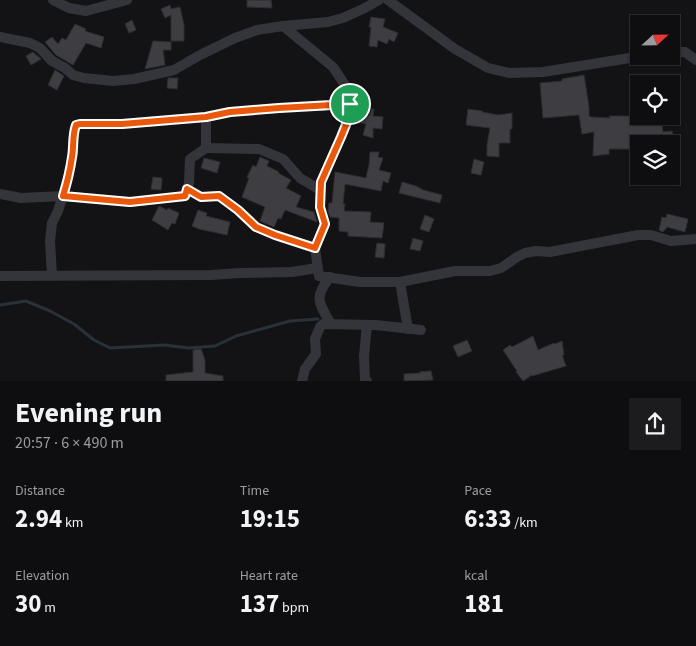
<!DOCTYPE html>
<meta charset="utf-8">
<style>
:root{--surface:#0e0e10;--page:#1c1c1e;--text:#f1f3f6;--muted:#9b9c9f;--line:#2e2e30}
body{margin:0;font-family:"Source Sans 3",sans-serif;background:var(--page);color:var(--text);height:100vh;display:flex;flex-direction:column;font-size:19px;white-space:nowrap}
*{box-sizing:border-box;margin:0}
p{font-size:16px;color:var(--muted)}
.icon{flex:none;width:28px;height:28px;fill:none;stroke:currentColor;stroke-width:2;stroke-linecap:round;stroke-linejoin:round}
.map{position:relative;height:381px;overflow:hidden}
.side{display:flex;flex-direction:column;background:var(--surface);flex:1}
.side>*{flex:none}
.needle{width:32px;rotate:68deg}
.buttons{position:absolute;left:630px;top:15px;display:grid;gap:10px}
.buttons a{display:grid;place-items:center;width:50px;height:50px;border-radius:0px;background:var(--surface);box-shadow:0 1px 4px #0004,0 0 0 1px var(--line);font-size:25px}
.pin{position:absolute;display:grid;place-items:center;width:42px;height:42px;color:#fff;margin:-21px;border:2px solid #fff;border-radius:50%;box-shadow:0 1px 5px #0007}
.round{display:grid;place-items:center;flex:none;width:52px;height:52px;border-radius:0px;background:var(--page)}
.summary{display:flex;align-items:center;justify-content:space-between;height:85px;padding:0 15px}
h1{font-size:28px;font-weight:700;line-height:38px}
.metrics{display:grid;grid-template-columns:repeat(3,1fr);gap:8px;height:85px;padding:5px 15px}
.metrics div{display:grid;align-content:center}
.metrics b{font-size:25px;font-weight:700}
.metrics small{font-size:14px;font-weight:400}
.metrics p{font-size:14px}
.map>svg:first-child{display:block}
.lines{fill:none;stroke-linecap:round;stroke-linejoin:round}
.stream{stroke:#293139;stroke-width:3}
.building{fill:#3e3d42;stroke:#2e2d31}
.minor{stroke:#34353a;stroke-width:10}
.route-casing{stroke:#fff;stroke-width:10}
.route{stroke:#ea580c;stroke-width:6}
</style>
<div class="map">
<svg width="696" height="381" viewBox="0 0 696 381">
<rect width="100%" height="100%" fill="#131315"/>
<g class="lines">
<polyline class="stream" points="0,305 26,301 50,311 74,324 94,340 110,348 164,345 189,348 215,346 236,336 290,321 318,319"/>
</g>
<g class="building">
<polygon points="247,0 271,0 272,8 247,7"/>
<polygon points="170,5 171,9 180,7 184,25 184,41 171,41 171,15 165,18 161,9"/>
<polygon points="371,17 385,19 383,27 398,33 394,42 389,39 387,44 378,40 377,47 369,46 371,27 369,27"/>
<polygon points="132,20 136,30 129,33 125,24"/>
<polygon points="75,24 86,29 85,31 104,37 101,48 86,43 73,65 56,55 45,42 52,37 58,44 62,38 66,40"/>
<polygon points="153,41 171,42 171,50 163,50 165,65 145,69"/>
<polygon points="33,52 41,59 31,65 26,56"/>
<polygon points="55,70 64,76 57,90 48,85"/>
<polygon points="584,75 589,107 589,116 591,117 610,118 609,116 661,116 663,132 672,131 675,144 652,144 652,137 630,145 632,149 609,149 609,154 593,156 594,132 582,134 579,115 543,118 540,83 562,81 562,79"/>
<polygon points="168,78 178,78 177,89 167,88"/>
<polygon points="371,109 374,109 373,116 383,117 382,129 373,128 373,138 363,135 366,124 354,122 355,115 369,116"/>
<polygon points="468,109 482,111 482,112 498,115 512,113 512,129 510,129 510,143 499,143 499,157 487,156 487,145 490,128 466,125"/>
<polygon points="370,152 379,152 378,157 383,158 379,170 391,173 388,183 383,181 381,191 345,184 343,204 345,204 344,211 371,212 370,222 384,223 382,238 348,236 348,232 339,231 339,218 330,217 328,211 329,203 332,203 335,172 366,178 369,165"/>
<polygon points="260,157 269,161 267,166 279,172 278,173 291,180 286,188 301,196 296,207 314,212 317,222 285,210 281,219 278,218 274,227 260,221 265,207 242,197 249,178 247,177 253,165 256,167"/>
<polygon points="204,158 220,162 217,173 201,168"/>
<polygon points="474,159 484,162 481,175 471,173"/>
<polygon points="153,177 162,178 161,190 151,189"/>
<polygon points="402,182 416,186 423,190 442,195 440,203 399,193"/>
<polygon points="159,206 167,210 168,208 179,213 175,224 172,223 168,230 152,220"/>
<polygon points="198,210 207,213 206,216 230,222 227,235 199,229 192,226"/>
<polygon points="667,214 688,219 685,232 667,227 663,232 659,230 662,217 666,218"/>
<polygon points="425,215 434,219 429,232 420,229"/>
<polygon points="413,238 423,241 420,251 410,249"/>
<polygon points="377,243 385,244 384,258 375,257"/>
<polygon points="533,336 538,350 554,343 555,344 562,341 564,355 562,355 566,366 532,376 532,375 523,381 516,372 517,371 503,350 510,345 512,347"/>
<polygon points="467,340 472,351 458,357 453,346"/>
<polygon points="201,349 205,360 205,373 223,376 223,381 166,381 166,375 193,372 193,350"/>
<polygon points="431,371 433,380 404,381 404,374 420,373 420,372"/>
</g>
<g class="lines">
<g class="minor">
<polyline points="53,0 69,8 86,11 127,0"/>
<polyline points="388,0 455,49 488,68 509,73 543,72 642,56"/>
<polyline points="283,26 333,67 347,88 350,104 347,120 341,137 321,182 320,207 325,224 315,248 319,276 360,282 400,282 408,329"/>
<polyline points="0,37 30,43 40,48 52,61 65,68 73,75 84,78 113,81 134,79 174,70 200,55 235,38 257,30 283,26 328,22 343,18 365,8 379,0"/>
<polyline points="671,52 685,52 696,60"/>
<polyline points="206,117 206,148 259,149 283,159 300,178 320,190"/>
<polyline points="187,189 201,197 219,196 238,210 256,227 275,235 315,248"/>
<polyline points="0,194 21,198 63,196 130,202 185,196 189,183 190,159 206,148"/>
<polyline points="52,275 50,241 52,223 58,211 68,178 73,155 74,131 76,125 80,124 122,124 206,117 229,112 279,108 350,104"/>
<polyline points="0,276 211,275 240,273 292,272 317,268"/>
<path d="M330,277c-17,21 -11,26 1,47"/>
<polyline points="400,282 455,271 490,271 501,268 517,257 525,253 536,251 550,252 638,235 651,235 671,241 696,239"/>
<polyline points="302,381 305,369 316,354 315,339 320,327 323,324 376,325 421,330"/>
<polyline points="367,381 365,380 364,356 367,325"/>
</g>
</g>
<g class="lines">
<g class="route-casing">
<path id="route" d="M350,104l-2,16 -7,17 -20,45 -1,25 5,17 -10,24 -40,-13 -19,-8 -18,-17 -19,-14 -18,1 -14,-8 -2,7 -55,6 -67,-6c4,-13 7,-25 9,-39 2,-10 0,-21 4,-32l4,-1h42l84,-7 24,-5 49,-4z"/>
</g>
<use href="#route" class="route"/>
</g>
</svg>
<div class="buttons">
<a><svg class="needle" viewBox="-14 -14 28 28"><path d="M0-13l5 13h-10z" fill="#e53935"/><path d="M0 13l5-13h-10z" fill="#9b9c9f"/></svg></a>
<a><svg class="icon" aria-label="locate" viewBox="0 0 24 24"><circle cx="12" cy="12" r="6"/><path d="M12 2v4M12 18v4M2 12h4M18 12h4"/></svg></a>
<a><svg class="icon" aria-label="layers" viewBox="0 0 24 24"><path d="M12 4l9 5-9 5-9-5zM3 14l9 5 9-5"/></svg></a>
</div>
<div class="pin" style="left:350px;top:104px;background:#1e9e55"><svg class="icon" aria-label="arrive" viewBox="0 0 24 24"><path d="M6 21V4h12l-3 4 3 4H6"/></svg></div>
</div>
<section class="side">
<div class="summary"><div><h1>Evening run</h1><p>20:57 · 6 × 490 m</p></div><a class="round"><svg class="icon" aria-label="share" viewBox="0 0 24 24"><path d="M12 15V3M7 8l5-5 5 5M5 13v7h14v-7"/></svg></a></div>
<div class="metrics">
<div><p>Distance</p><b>2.94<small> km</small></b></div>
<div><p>Time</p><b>19:15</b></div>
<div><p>Pace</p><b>6:33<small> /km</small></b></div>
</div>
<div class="metrics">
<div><p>Elevation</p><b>30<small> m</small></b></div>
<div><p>Heart rate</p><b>137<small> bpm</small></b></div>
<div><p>kcal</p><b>181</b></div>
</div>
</section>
